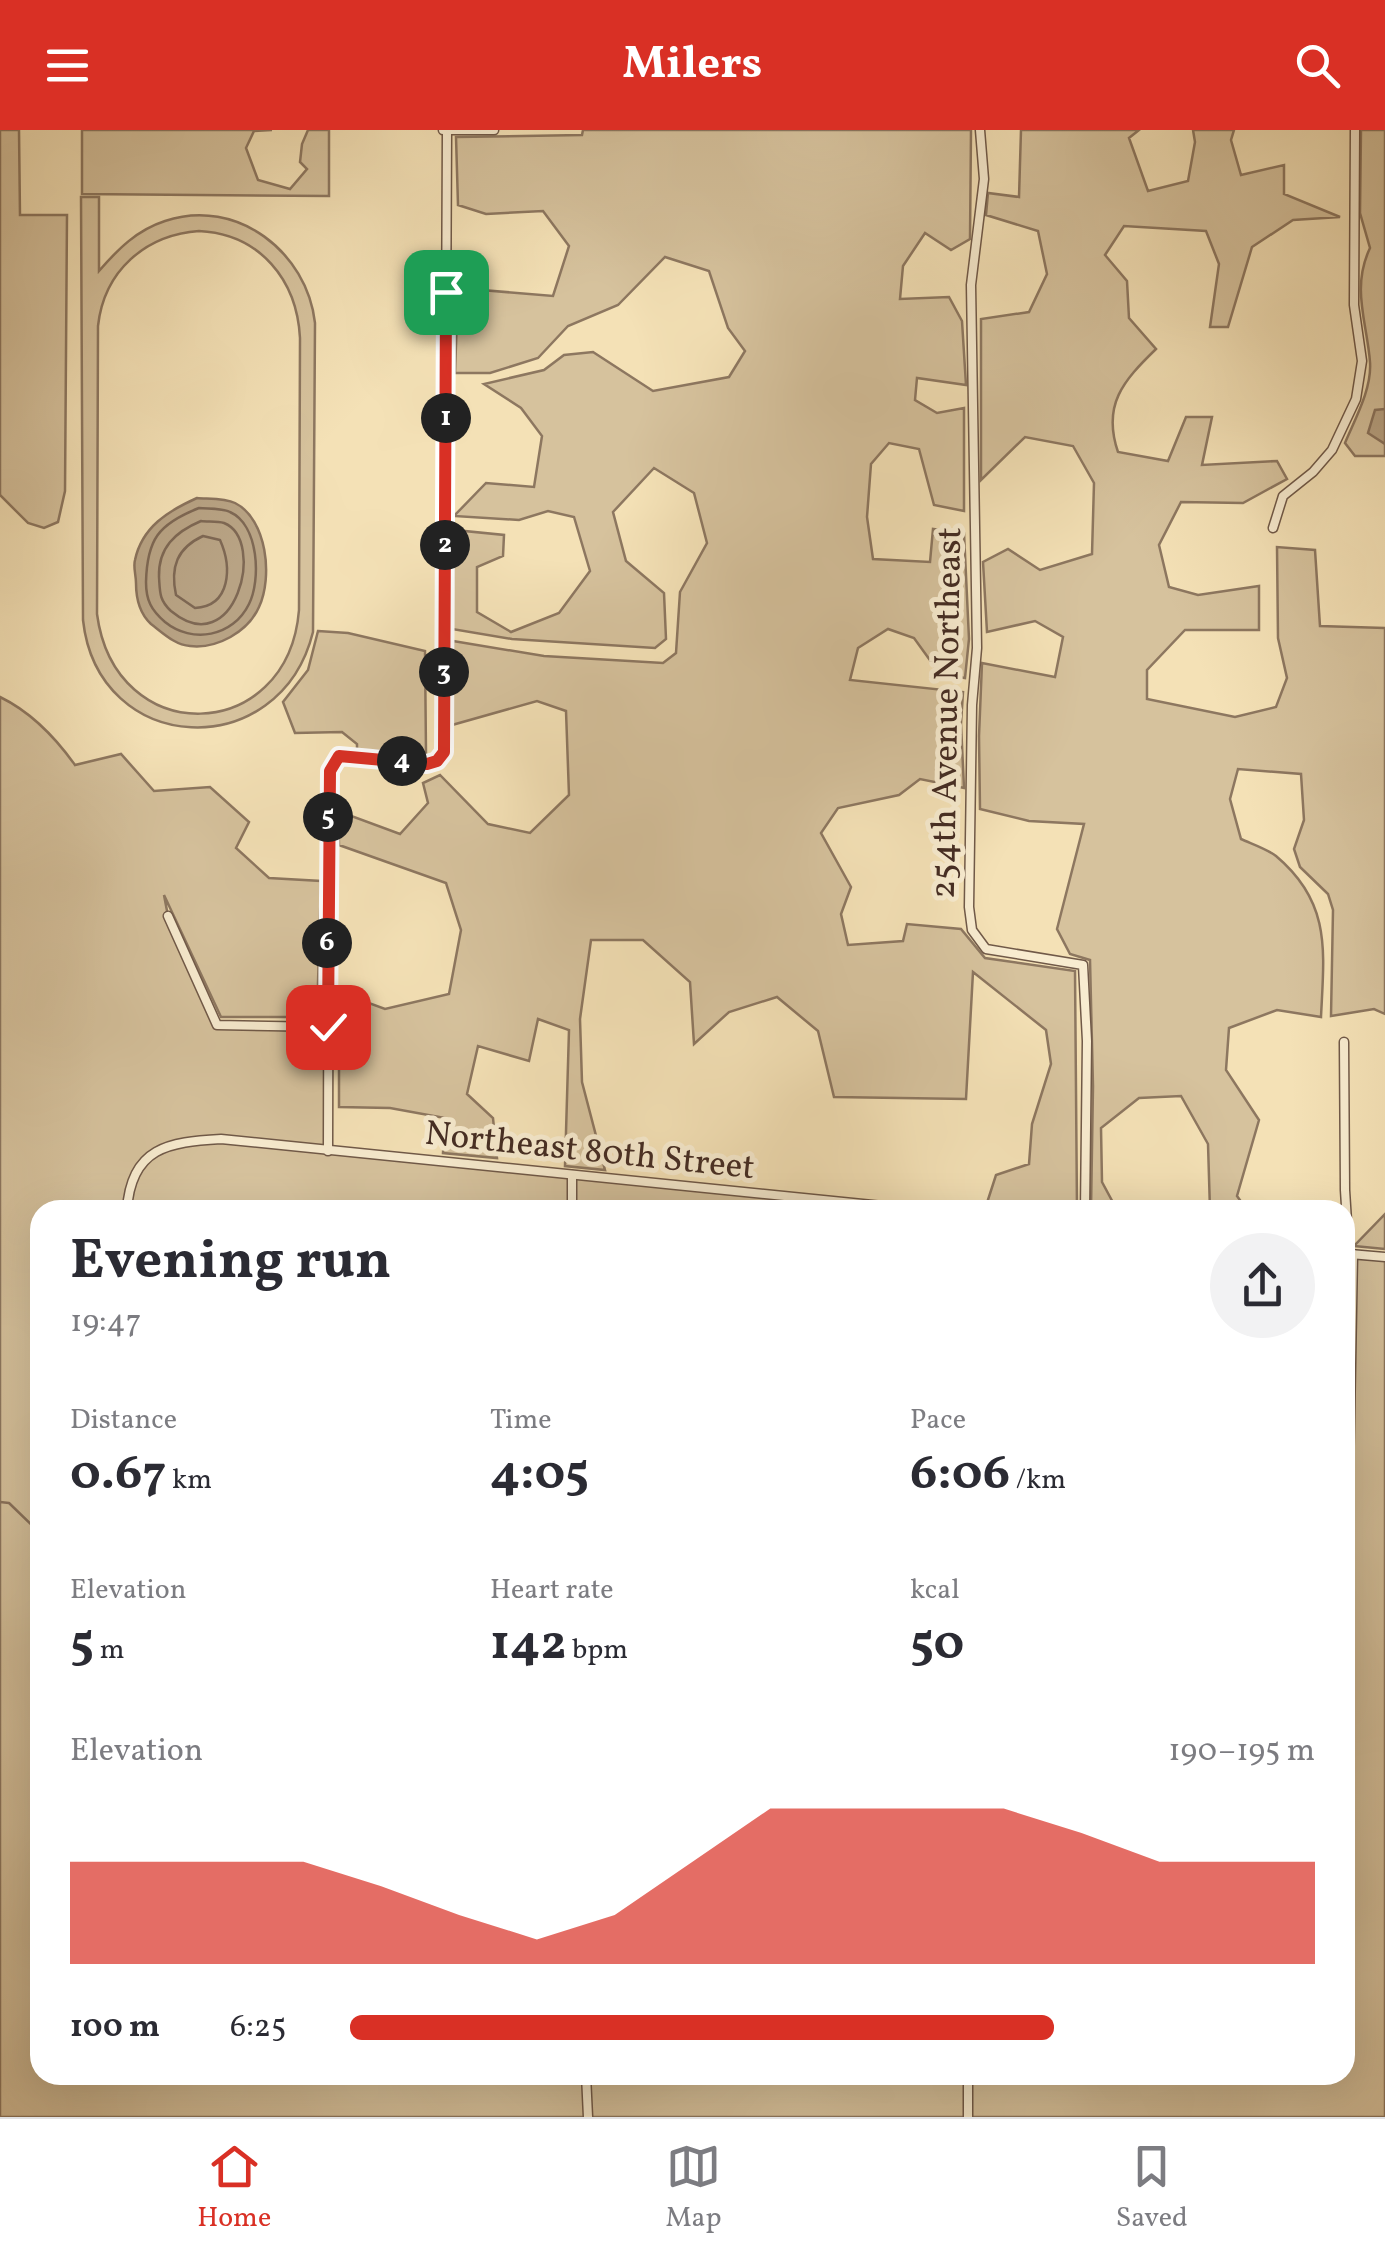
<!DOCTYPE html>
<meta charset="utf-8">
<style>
:root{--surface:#fff;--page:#f2f2f3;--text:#2b2b33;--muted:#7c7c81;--line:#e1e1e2;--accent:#d93025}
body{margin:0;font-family:Vollkorn,serif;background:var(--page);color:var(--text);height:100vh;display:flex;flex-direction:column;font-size:38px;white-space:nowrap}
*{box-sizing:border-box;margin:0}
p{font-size:32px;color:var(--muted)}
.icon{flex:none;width:55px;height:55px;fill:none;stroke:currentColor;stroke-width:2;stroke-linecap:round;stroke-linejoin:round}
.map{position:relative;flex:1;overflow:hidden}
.sheet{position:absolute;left:30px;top:1070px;width:1325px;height:885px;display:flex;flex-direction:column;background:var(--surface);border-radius:30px;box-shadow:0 10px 40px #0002}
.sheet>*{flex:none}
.pin{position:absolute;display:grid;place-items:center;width:85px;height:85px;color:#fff;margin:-42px;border-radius:20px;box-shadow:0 5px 15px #0006}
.km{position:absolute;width:50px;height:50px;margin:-25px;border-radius:50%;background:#222;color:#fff;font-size:28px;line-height:50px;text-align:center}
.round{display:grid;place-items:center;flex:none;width:105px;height:105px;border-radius:52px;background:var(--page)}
.overview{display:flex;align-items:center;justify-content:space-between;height:170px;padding:0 40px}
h1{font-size:55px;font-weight:700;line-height:75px}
.metrics{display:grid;grid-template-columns:repeat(3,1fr);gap:15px;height:170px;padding:10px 40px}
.metrics div{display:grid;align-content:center}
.metrics b{font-size:50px;font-weight:700}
.metrics small{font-size:28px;font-weight:400}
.metrics p{font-size:28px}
.chart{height:280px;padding:20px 40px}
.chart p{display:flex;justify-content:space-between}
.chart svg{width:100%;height:180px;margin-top:10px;fill:var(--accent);opacity:.7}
ul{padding:0 40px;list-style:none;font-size:32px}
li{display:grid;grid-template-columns:160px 120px 1fr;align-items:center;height:75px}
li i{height:25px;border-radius:12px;background:var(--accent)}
header{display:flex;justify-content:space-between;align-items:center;height:130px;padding:0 40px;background:var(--accent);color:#fff;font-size:45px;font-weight:700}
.dock{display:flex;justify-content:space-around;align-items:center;height:140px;border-top:2px solid var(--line);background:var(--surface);font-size:28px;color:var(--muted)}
.dock a{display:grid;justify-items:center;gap:5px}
.dock .selected{color:var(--accent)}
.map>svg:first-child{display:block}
.green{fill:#d6c29d;stroke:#8d7760;stroke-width:2.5;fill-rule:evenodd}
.water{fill:#b8a384;stroke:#8a735d;stroke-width:2.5}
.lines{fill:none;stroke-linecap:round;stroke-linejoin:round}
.shore{stroke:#7e6854;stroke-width:2.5}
.stream{stroke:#8a735d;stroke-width:2.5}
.street-casing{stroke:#705948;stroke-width:11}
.street{stroke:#f8ecd0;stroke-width:8}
.route-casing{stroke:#fff;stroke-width:20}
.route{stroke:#d93025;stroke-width:12}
.labels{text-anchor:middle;stroke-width:10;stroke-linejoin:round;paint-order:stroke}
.street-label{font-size:35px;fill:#442c23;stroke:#f8ecd0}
</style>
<header><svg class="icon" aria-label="menu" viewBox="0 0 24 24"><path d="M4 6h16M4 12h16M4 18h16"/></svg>Milers<svg class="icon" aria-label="search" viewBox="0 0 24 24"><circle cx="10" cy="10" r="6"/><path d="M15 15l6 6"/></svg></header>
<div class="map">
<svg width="1385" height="1987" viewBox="0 0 1385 1987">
<rect width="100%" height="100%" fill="#f4e1b6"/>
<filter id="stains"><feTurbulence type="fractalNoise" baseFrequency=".002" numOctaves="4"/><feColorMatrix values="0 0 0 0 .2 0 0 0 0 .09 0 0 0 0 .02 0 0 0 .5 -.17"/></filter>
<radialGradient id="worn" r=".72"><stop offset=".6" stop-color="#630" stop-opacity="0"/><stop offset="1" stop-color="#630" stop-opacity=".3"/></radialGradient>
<g class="green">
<polygon points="0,0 19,0 20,85 67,85 65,361 58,392 44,398 28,393 0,365"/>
<polygon points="82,0 272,0 254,1 246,18 258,50 290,59 307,39 300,32 302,14 308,0 329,0 329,66 82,64"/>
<polygon points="583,0 971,0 970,109 951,120 925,103 903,136 900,169 949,167 962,191 966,255 917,248 915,270 937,283 964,278 964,381 934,375 919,319 889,313 871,334 867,387 873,429 930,432 933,399 964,403 969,509 965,548 940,544 914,508 888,499 858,518 850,550 963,562 961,594 964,658 920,649 899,665 838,678 821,703 851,757 841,784 848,815 903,811 907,794 961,799 985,828 1075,841 1077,1080 985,1079 996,1045 1029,1034 1032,994 1051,934 1046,900 973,842 966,969 834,967 818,901 777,867 729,882 694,914 690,852 643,810 591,810 580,889 582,952 605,1040 565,1036 569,900 538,889 529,931 478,916 467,964 493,988 497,1028 443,1023 445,988 390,978 339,977 339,862 385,879 449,864 461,800 446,753 339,715 338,681 400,704 428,673 423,653 440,645 488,694 530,703 569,665 566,581 537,571 452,595 453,511 544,526 663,533 676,523 680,462 707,413 694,363 654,338 613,382 626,431 664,463 666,509 655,518 512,509 452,499 454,400 504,405 503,426 477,437 477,482 511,502 559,483 590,441 574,387 548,381 519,390 454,386 486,353 534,357 542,306 521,278 484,254 544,240 564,225 593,222 653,261 729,247 745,221 728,198 709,141 665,127 618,175 568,196 538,228 490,243 455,243 458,158 553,166 569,116 543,81 486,84 458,75 456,7 582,5"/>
<path d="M1021,0h118l-10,8 19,53 40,-10 7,-39 -2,-12h41l-3,10 10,35 43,-10v29l56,23 -47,3 -41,27 -24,80h-18l9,-63 -13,-33 -82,-5 -19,29 22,26 2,37 27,31c-33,32 -54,56 -38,103l50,9 18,-44h26l-10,48 75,-4 10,18 -44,24 -62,-1 -22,43 10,42 29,8 61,-9v44h-74l-38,40v29l88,18 41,-10 11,-29 -9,-40 -1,-91 38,3 5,76 65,2v386l-11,-5 -43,7 2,-106 -5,-16 -28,-27 -6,-18 10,-29 -3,-46 -63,-5 -8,30 11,40c11,5 26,10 35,17 56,47 48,96 45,161l-44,-7 -48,18 -3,42 33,50 -22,76 10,14h-37l-2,-66 -27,-48 -42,2 -38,30 1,54 15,28h-26l2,-124 -3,-126 -20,-6 -13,-25 27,-105 -55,-3 -49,-12 -1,-73 3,-73 73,14 8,-40 -28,-16 -48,11 -4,-70 25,-13 32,21 52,-16 2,-71 -21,-37 -48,-9 -44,43v-161l48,-7 18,-38 -9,-43 -52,-16 2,-22 31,4z"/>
<path d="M1361,0h24v326h-30l-10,-13c10,-24 27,-54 25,-81 -3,-40 -19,-74 0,-114l-10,-35z"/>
<path d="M81,67h18v74c19,-22 38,-41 66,-50 72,-24 142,31 150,102l-2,309c-33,133 -215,125 -230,-12zM199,101c61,3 98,49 101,107l-1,272c-11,135 -184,140 -202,4l1,-288c6,-55 47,-91 101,-95z"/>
<polygon points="318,501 348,503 425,521 426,623 357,620 357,614 342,602 295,603 283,572 308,540"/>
<path d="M0,567c31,15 55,40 75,68l46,-11 33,37 56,-4 39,35 -13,26 33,30 52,3 -4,136h-96l-57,-122 4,21 49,109 110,2 2,124 594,59h-883v865h1305v-822l40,4v860h-1385z"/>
<polygon points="1385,1084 1385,1119 1354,1116"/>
</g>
<g class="water">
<polygon points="1385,279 1385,314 1368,303 1375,280"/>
<path d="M197,368c11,1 28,0 38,5 32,16 38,74 24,104 -11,25 -42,42 -69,39 -15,-1 -27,-13 -39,-22 -12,-11 -15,-26 -15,-41 0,-8 -3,-16 -1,-23 7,-33 33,-49 62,-62z"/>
</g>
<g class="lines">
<g class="shore">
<path d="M199,378c9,1 23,0 31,4 29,13 31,68 19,92 -16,33 -57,40 -84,18 -14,-12 -19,-22 -19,-40 1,-42 12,-58 53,-74z"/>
<path d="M201,391c6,1 16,0 23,2 43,17 11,141 -53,88 -12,-11 -11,-19 -12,-34 -1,-29 16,-45 42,-56z"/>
<path d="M203,406l17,4c12,27 11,66 -25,68l-19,-13c-6,-28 1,-47 27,-59z"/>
</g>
<polyline class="stream" points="0,1372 9,1373 40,1403"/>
<g class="street-casing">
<g id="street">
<polyline points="443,0 494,0"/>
<polyline points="980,0 984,49 971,155 977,518 972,575 969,777 972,800 986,819 1083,835 1087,911 1085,1080"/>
<polyline points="1273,398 1283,366 1313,342 1332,320 1356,269 1362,231 1354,175 1355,0"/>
<polyline points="168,786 217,895 327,897"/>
<polyline points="1344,912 1345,1060 1349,1123"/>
<polyline points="328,1021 329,641 339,626 427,634 437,631 444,622 447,1"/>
<polyline points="572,1045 572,1080"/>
<path d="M127,1080c4,-63 42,-68 94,-71l701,71"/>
<polyline points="1350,1124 1385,1127"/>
<polyline points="1345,1564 1353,1124"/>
<polyline points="586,1945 588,1987"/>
<polyline points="968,1945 968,1987"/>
</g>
</g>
<use href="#street" class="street"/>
</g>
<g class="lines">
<g class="route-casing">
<polyline id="route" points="328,897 330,641 339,626 427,634 437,631 444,622 446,162"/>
</g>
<use href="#route" class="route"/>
</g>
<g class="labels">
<g class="street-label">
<text transform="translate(945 583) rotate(-89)" y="12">254th Avenue Northeast</text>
<text transform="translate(590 1019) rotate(6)" y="12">Northeast 80th Street</text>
</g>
</g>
<rect width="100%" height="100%" filter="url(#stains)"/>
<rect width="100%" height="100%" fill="url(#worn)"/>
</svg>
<div class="pin" style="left:446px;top:162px;background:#1e9e55"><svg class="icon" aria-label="arrive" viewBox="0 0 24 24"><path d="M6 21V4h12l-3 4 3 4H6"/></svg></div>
<div class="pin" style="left:328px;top:897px;background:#d93025"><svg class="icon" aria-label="check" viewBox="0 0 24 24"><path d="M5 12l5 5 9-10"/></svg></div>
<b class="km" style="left:446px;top:288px">1</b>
<b class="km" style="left:445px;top:415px">2</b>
<b class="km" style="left:444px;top:542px">3</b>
<b class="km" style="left:402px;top:631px">4</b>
<b class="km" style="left:328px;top:687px">5</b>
<b class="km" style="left:327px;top:813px">6</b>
<section class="sheet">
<div class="overview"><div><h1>Evening run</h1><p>19:47</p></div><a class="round"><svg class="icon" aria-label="share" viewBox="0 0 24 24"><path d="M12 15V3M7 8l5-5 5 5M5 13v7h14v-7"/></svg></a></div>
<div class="metrics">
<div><p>Distance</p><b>0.67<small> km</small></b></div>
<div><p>Time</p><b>4:05</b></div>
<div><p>Pace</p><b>6:06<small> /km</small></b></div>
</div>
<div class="metrics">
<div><p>Elevation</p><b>5<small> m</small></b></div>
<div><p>Heart rate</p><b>142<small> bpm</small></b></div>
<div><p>kcal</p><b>50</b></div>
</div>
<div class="chart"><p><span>Elevation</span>190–195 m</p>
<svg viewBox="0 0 160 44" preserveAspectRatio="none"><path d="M0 44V19L10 19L20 19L30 19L40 25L50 32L60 38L70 32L80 19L90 6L100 6L110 6L120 6L130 12L140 19L150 19L160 19V44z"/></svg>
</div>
<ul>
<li><b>100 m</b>6:25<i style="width:73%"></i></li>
</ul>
</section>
</div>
<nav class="dock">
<a class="selected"><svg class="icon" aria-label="home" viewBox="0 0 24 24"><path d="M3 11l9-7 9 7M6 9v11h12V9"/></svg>Home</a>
<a><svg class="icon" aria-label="map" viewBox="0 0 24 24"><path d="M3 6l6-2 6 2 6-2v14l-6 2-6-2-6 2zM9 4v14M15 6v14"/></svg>Map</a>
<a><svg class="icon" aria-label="saved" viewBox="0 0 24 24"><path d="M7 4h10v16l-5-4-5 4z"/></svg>Saved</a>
</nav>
